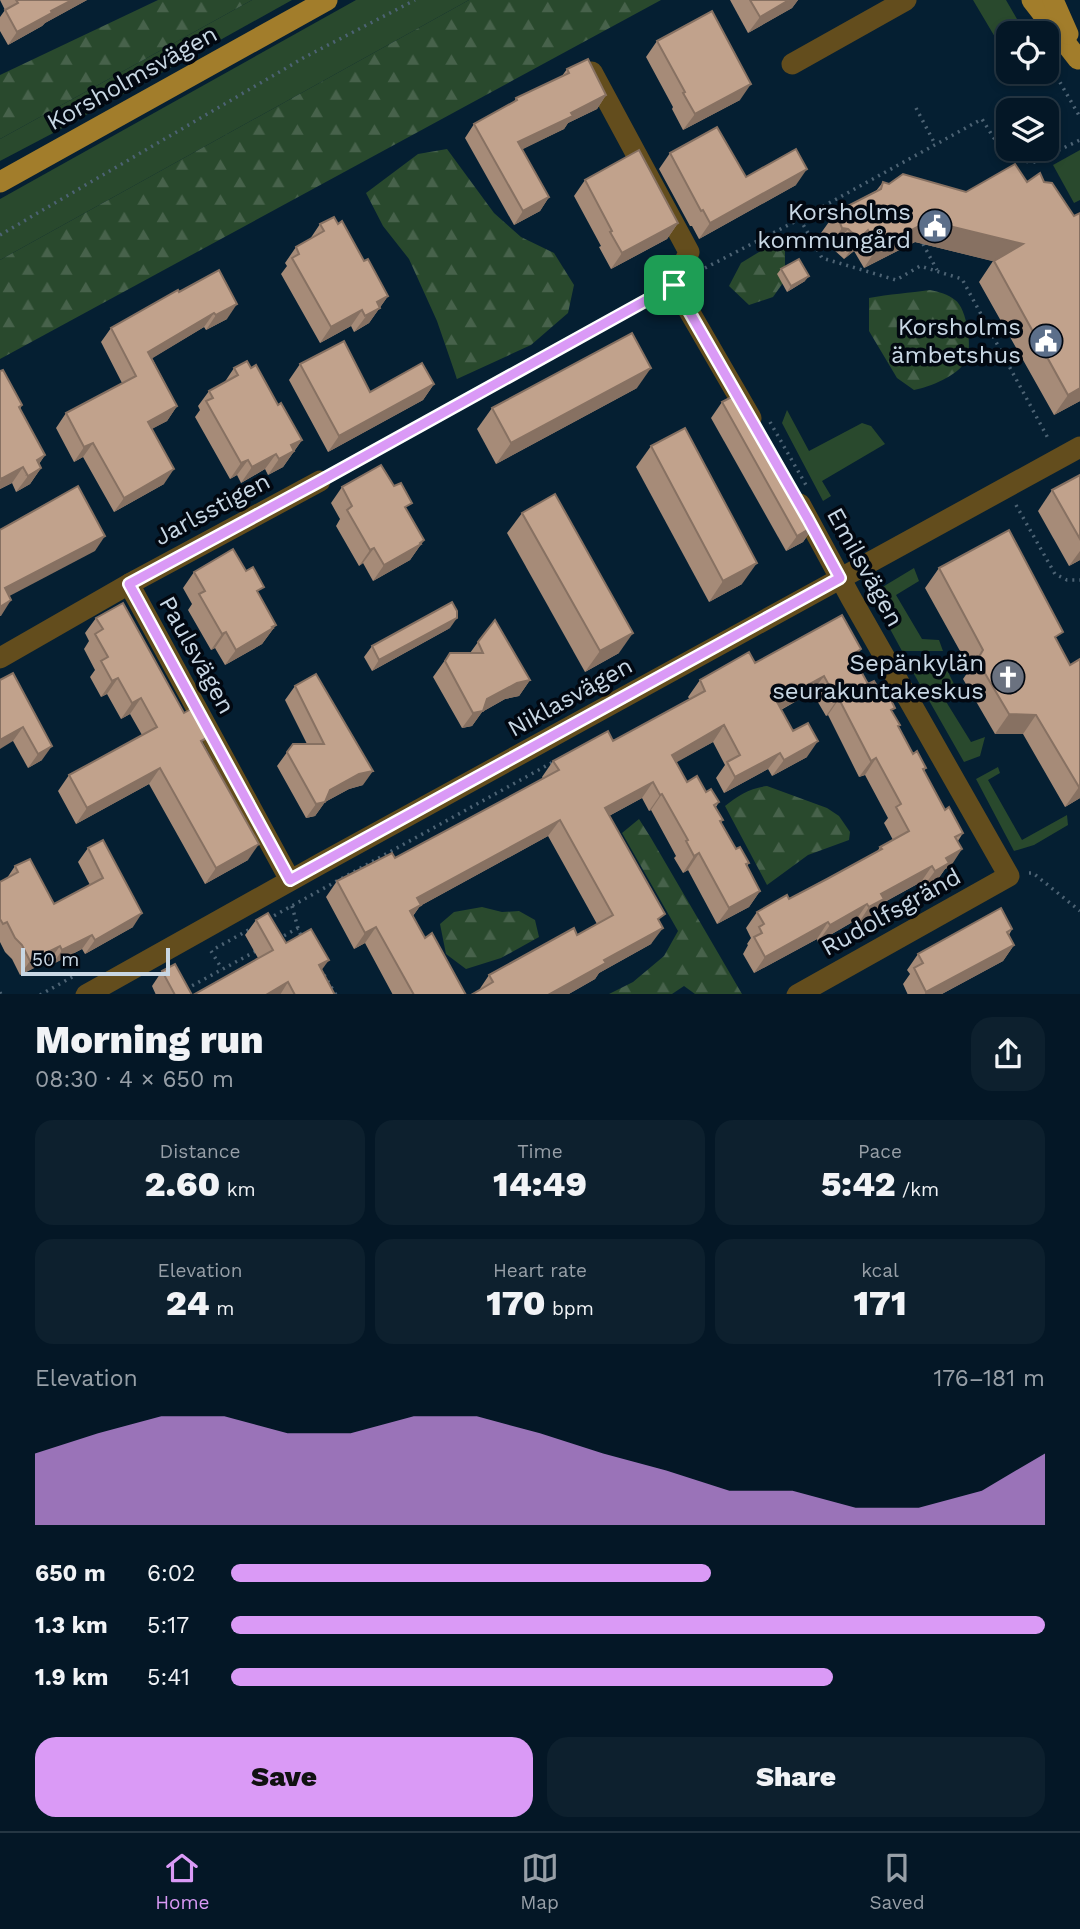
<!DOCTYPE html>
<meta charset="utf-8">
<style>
:root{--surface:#041726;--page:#0d202e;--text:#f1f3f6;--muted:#979fa7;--line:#253643;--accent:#da9af6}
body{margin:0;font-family:"Work Sans",sans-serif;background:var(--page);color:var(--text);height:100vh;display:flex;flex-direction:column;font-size:26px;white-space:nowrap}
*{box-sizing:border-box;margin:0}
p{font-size:23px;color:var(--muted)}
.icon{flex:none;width:38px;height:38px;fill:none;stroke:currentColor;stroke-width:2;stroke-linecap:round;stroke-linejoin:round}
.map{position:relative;height:994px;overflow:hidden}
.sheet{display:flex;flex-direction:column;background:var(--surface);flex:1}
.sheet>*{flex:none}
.buttons{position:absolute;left:996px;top:21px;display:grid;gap:14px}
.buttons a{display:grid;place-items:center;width:63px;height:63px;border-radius:14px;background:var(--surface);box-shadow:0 4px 10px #0003,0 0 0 2px var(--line);font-size:35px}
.scale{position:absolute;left:21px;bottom:18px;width:149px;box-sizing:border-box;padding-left:7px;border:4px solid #c8d7e4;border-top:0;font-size:19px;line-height:24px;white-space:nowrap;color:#c8d7e4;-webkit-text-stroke:5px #020811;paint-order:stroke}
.pin{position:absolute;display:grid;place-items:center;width:60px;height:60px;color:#fff;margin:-30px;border-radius:14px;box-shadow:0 4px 10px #0006}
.round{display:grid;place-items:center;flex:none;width:74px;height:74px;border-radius:21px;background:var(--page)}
.overview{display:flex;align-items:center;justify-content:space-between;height:119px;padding:0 35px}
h1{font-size:38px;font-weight:800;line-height:52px}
.metrics{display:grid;grid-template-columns:repeat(3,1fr);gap:10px;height:119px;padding:7px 35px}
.metrics div{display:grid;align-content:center;border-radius:18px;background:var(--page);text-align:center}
.metrics b{font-size:35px;font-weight:800}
.metrics small{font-size:19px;font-weight:400}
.metrics p{font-size:19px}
.chart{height:196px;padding:14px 35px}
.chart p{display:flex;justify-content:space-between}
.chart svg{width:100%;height:126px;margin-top:7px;fill:var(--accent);opacity:.7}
.action{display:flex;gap:14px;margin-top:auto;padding:14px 35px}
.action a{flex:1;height:80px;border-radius:21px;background:var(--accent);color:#111;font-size:28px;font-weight:800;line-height:80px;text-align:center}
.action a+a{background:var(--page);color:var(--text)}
ul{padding:0 35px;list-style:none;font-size:23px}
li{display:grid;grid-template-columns:112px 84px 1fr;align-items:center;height:52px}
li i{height:18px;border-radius:9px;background:var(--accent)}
.tab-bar{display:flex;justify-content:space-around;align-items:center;height:98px;border-top:2px solid var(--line);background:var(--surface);font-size:19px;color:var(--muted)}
.tab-bar a{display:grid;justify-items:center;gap:4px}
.tab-bar .active{color:var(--accent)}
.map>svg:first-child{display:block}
.green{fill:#29492d}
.forest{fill:url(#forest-firs)}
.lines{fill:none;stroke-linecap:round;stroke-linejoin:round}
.path{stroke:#4d6374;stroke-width:3.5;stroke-dasharray:2 5;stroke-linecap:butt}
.minor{stroke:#634d1d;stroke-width:21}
.major{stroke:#a27d2b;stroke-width:21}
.wall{fill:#a68b78}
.shaded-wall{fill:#877162}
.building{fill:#c1a28c;stroke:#877162;stroke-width:2}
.route-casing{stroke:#fff;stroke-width:14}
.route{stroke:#da9af6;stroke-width:9}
.labels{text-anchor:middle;stroke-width:7;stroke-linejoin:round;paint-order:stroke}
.street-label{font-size:24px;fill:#c8d7e4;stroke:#020811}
.poi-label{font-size:24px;fill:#c8d7e4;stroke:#020811;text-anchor:end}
</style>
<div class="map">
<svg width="1080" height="995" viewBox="0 0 1080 995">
<defs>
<pattern id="forest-firs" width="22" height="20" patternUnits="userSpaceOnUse" patternTransform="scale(1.75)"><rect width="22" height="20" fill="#29492d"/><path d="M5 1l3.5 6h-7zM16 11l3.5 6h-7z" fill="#47624b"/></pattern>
</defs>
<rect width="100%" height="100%" fill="#051f32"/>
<g class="green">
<polygon points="252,0 292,0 59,130 0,161 0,139"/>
<polygon points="356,0 469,0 0,260 0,199"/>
<polygon points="973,0 1006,0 1025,33 1008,33 1008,59"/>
<polygon points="1080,150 1080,200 1074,203 1053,165"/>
<polygon points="787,410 809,451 862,423 871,426 885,444 822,481 831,496 823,501 782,423"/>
<polygon points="914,568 919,581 896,595 922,639 939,640 943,651 902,651 871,594"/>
<polygon points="945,666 958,692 945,700 971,742 985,737 980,756 964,762 910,667"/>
<polygon points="998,767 1000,773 988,780 1022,840 1067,815 1068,825 1034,845 1014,851 976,779"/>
</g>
<g class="forest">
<polygon points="158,0 252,0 0,139 0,75"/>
<polygon points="469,0 661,0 0,359 0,260"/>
<polygon points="447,149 494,213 521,237 554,253 574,285 568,313 531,345 457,379 437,321 409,259 383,226 366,193 418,154"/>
<polygon points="772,244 785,247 785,280 773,297 749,305 729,286 741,263"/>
<path d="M930,290c9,2 18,4 25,10 12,8 18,49 11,61 -9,15 -36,26 -52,29l-17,-12 -28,-47v-33c20,-4 41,-5 61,-8z"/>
<path d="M767,786l60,22 12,8 11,16 -1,8 -41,15 -41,30 -42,-79c12,-10 25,-18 42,-20z"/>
<polygon points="639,819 651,838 742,994 695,994 684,986 672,994 609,994 633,982 664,956 678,931 622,833"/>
<polygon points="482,907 502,912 519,911 535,920 539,937 501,958 466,969 446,954 440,924 454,912"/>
</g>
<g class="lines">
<g class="path">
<polyline points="1046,58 1080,117"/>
<polyline points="916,108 935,144"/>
<polyline points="800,219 822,258 896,280 920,266 962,279 1049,440"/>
<polyline points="0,235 305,57 415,0"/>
<polyline points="923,244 937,270"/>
<path d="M705,268l95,-49 182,-100c16,25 18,35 50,44l48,-23"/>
<polyline points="770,422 806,485"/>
<polyline points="337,471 658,293"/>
<polyline points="1016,505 1055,574 1067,580 1080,580"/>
<polyline points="1029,873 1033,873 1080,911"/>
<polyline points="292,906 299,932 303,938"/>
<polyline points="268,919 555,761"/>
<polyline points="278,939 298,928"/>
<polyline points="216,948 252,928"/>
<polyline points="211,951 222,969"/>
<polyline points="324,975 336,995"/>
<polyline points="186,989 256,951"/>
<polyline points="0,992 1,995"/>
<polyline points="40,995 81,972"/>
</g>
<g class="minor">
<polyline points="792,64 906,0"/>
<polyline points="592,72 689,252 674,285 751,418"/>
<polyline points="129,584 320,481"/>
<polyline points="0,658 129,584 290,880"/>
<polyline points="86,995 320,864 1080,447"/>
<polyline points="797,995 1009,876 851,598 800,504"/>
</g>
<g class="major">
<polyline points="1032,0 1078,59"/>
<polyline points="1053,0 1068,34"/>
<polyline points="0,182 327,0"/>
</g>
</g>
<g class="wall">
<polygon points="0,0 87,0 45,23 42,26 8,45 0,31 0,17 5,10"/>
<polygon points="730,0 798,0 792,8 748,33"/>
<polygon points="657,41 740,100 683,130 672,109 673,107 646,57"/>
<polygon points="567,69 606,95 597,109 568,123 564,129 522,149 549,197 540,211 514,225 465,138 474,124 514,102 516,98 562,76"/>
<polygon points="670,153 746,177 796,185 699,239 692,226 690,226 659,169"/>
<polygon points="585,180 678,223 667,239 611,269 599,247 601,246 574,196"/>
<polygon points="883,182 889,184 966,192 1080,401 1054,415 979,282 993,261 915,242 864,268 854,251 844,259 833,249 828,249 821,233 836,212 876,191"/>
<polygon points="320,224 338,224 388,296 369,323 354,332 351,326 320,343 281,274 287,266 285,263 296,247 310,239"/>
<polygon points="781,269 805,281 787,292 777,274"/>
<polygon points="179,292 227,319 206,330 204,327 152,358 177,406 167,421 151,429 164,484 114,512 83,457 74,462 56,428 66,413 122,383 101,342 111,328"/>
<polygon points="300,364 370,392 434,384 423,400 328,452 289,380"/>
<polygon points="234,368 251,368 302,440 283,467 268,475 265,469 241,483 237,475 230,479 195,417 200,410 198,406 209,391 224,383"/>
<polygon points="0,371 22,405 20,409 45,455 39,464 41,468 30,484 16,492 12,483 0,489"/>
<polygon points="637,388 496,464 477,429 492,408"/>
<polygon points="722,402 814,526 803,542 786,551 711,418"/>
<polygon points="651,446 742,584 709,602 636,467"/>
<polygon points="1080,475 1080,560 1069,566 1038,511 1052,490"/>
<polygon points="342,487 407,510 424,540 410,560 373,581 363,563 359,566 336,526 340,519 331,503"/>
<polygon points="522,513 619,653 585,672 507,533"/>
<polygon points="939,568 1057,641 1070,665 1080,659 1080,798 1065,807 1023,734 995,734 963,679 970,669 925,588"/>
<polygon points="194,572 259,594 276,625 262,644 225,665 215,648 211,650 188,610 192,604 183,588"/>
<polygon points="96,618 184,713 203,744 248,860 205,884 149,784 76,824 58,791 69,775 142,735 130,714 121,719 107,694 101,697 90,677 95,670 84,649 89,641 85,633"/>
<polygon points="450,628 372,671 364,657 372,646"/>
<polygon points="478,642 530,680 519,696 505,699 482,712 472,726 462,728 433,677 450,653 470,653"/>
<polygon points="854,660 868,684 892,712 898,727 913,754 926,768 924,771 945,810 963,833 958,841 951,866 945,869 938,879 923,887 921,882 881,904 873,916 858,924 856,920 818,942 817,939 754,973 743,954 748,945 747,944 751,938 746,928 757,912 789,899 827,879 877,852 880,847 893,840 884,823 888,818 865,775 859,777 828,715 826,716 812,692 781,710 807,757 772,776 768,769 724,793 716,778 725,765 713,742 676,762 687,782 706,792 719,802 716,807 723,820 721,822 736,849 749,863 747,866 760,891 749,907 717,924 688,870 683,873 674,858 676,856 651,810 649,811 642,798 609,816 660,922 651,944 599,973 595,979 567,995 471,995 479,990 489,975 577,935 597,924 548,836 420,906 413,916 425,938 466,995 393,995 365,943 354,949 326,897 337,881 395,858 543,779 542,777 553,761 613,741 690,700 688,697 700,680 755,663"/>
<polygon points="0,680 42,760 28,768 13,741"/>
<polygon points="295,686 363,785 349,789 325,802 315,816 306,818 277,766 293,744 307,744 285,700"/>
<polygon points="88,848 133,927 85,954 82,949 53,964 50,960 20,975 12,959 5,952 0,942 0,882 7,878 15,866 54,904 90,885 78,862"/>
<polygon points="256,920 322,970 335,995 193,995 258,958 245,935"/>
<polygon points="1012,929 1009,935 1014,945 1003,961 940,995 908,995 903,984 910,974 907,970 918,954"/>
<polygon points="162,971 192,995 156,995 152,986"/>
</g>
<g class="shaded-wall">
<polygon points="72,0 87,0 45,23 42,26 8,45 17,32 51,11"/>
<polygon points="789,0 798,0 792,8 748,33 760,17"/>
<polygon points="751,84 740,100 683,130 695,114"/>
<polygon points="606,95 597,109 568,123 564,129 509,156 518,142 571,113"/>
<polygon points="807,169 796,185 699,239 710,223"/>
<polygon points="549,197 540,211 514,225 523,211"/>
<polygon points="929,221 1023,244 1008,265 915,242 864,268 878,247"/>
<polygon points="678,223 667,239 611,269 622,253"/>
<polygon points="842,228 848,229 833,249 828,249"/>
<polygon points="868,230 854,251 844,259 859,239"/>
<polygon points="809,276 805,281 787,292 791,286"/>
<polygon points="388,296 369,323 354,332 377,302"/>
<polygon points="237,304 227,319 206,330 216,315"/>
<polygon points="362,310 351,326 320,343 331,327"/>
<polygon points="214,313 204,327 138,367 148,352"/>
<polygon points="651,368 637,388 496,464 511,443"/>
<polygon points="434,384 423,400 328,452 339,436"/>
<polygon points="1080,388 1080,401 1054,415 1068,395"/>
<polygon points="177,406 167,421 137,437 148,422"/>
<polygon points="302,440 283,467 268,475 279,459 291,445"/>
<polygon points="93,443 83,457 74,462 84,447"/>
<polygon points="276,454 265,469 241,483 252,467"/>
<polygon points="45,455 34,471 25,476 37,460"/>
<polygon points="248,460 237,475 230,479 241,463"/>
<polygon points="23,467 12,483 0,489 0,481 1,479"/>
<polygon points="41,468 30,484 16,492 28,476"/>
<polygon points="174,469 164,484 114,512 124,498"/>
<polygon points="814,526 803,542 786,551 797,536"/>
<polygon points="105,536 95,551 0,601 5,588"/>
<polygon points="424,540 410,560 373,581 384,565"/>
<polygon points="374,548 363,563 359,566 370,550"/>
<polygon points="1080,551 1080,560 1069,566"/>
<polygon points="757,563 742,584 709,602 723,581"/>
<polygon points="11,600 1,616 0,616 0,607"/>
<polygon points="457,618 450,628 372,671 379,660"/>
<polygon points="276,625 262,644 225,665 236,650"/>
<polygon points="226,632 215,648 211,650 222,634"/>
<polygon points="633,633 619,653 585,672 600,651"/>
<polygon points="861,649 850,666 852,655"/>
<polygon points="824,676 812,692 766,718 777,702"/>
<polygon points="118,678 107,694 101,697 112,681"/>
<polygon points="530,680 519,696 505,699 482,712 472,726 462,728 473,713 487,699 517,683"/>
<polygon points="141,698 130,714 121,719 132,703"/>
<polygon points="839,699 828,715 826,716 837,700"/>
<polygon points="1009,714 1036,715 1023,734 995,734"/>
<polygon points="724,725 713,742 661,771 672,755"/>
<polygon points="23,727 13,741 0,749 0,740"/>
<polygon points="818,741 807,757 772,776 784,760"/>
<polygon points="52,746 42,760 28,768 38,754"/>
<polygon points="780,753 768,769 724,793 735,777"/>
<polygon points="876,758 865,775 859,777 871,761"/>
<polygon points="160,768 149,784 76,824 87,808"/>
<polygon points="373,771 363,785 349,789 325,802 315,816 306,818 316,804 330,790 359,774"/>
<polygon points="653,782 642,798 594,824 605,808"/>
<polygon points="1079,787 1080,787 1080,798 1065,807"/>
<polygon points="662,794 651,810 649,811 660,795"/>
<polygon points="560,820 548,836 420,906 409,921 398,927 417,898"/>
<polygon points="259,844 248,860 205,884 216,868"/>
<polygon points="962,849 951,866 945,869 938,879 923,887 935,871 946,858"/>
<polygon points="699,853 688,870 683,873 694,856"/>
<polygon points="932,866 921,882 881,904 873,916 858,924 869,907 881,894"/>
<polygon points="760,891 749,907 717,924 729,908"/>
<polygon points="867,904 856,920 818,942 830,925"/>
<polygon points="142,913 133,927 85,954 95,940"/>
<polygon points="828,922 817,939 754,973 765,957"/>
<polygon points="376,927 365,943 354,949 365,933"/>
<polygon points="663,928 651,944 599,973 595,979 567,995 548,995 604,960"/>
<polygon points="92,935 82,949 53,964 62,950"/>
<polygon points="1014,945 1003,961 940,995 924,995 926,992"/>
<polygon points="60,946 50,960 20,975 30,961"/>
<polygon points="329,960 318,975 319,965"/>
<polygon points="288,982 280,995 266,995"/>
</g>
<g class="building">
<polygon points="16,0 72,0 51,11 52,13 17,32 5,10 18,3"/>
<polygon points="750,0 789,0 760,17"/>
<polygon points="712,11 751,84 695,114 683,93 685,92 657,41"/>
<polygon points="588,59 606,95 571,113 573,116 518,142 549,197 523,211 474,124 517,100 516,98 569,73 567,69"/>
<polygon points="717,127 746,177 796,149 807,169 710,223 703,210 701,211 670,153"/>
<polygon points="639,150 678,223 622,253 610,232 612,231 585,180"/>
<polygon points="1015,164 1027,182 1040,173 1044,182 1052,183 1074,216 1080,213 1080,388 1068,395 994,261 1023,244 929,221 878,247 868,230 859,239 848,229 842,228 836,212 881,189 883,182 889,184 903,174 966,192"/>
<polygon points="334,217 338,224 342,221 364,261 368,259 388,296 377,302 380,308 365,316 362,310 331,327 292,258 299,254 296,247 324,231 320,224"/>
<polygon points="799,259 809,276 791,286 781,269"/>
<polygon points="219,270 237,304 216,315 214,313 148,352 177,406 148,422 174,469 124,498 93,443 84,447 66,413 136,376 111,328 178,290 179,292"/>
<polygon points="632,333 651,368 511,443 492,408"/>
<polygon points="344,341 370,392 422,363 434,384 339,436 300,364"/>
<polygon points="247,361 251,368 256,365 278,405 281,403 302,440 291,445 294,451 279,459 276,454 252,467 248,460 241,463 206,401 213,398 209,391 238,375 234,368"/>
<polygon points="3,370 22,405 19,407 45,455 37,460 41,468 28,476 23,467 1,479 0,477 0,371"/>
<polygon points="739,393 814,526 797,536 722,402"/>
<polygon points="685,428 757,563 723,581 651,446"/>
<polygon points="381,465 394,486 401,483 412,503 405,507 424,540 420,543 421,544 384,565 374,548 370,550 347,510 352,506 342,487"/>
<polygon points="1080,475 1080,539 1052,490"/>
<polygon points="78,486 105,536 5,588 11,600 0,607 0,530"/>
<polygon points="555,494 633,633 600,651 522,513"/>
<polygon points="1009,530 1063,632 1055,637 1070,665 1080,659 1080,787 1079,787 1036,715 1009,714 977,660 983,650 939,568"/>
<polygon points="233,549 246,571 253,567 264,587 257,591 276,625 272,627 273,628 236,650 226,632 222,634 199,594 205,591 194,572"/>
<polygon points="452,602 457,611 457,618 379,660 372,646"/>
<polygon points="123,603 184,713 191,709 207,738 201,741 259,844 216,868 160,768 87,808 69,775 157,727 141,698 132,703 118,678 112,681 101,661 108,657 95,634 103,629 96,618"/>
<polygon points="842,615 861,649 852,655 868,684 874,681 883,696 888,694 895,708 891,710 900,725 898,726 913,754 917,751 926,768 923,769 945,810 949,807 963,833 955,837 962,849 946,858 949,863 935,871 932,866 881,894 884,899 869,907 867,904 830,925 828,922 765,957 754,937 762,933 759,927 764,924 757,912 787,895 789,899 827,879 882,849 880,847 909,831 896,807 901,804 876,758 871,761 839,699 837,700 824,676 777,702 793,731 808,723 818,741 784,760 780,753 735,777 727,762 740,755 724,725 672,755 687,782 697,776 706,792 711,789 719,802 714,805 723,820 720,821 736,849 740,847 749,863 746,864 760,891 729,908 699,853 694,856 686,841 688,840 662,794 660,795 653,782 605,808 665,914 658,919 663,928 604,960 606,963 548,995 471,995 493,982 489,975 574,928 577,935 613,915 560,820 417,898 421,905 410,911 425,938 432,933 466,995 414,995 376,927 365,933 337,881 392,853 395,858 559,770 553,761 608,731 613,741 705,691 700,680 749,652 755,663"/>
<polygon points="495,620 530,680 517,683 487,699 483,711 473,713 445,661 450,653 483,653 478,642"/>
<polygon points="13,673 52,746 38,754 23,727 0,740 0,680"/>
<polygon points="316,674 373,771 359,774 330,790 325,802 316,804 287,752 293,744 324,744 295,686"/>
<polygon points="103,840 142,913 95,940 92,935 62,950 60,946 30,961 22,945 15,938 7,922 3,924 0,919 0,882 18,872 15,866 30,859 54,904 103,878 88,848"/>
<polygon points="1001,908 1012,929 1007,932 1014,945 926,992 914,968 923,963 918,954"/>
<polygon points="268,913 286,943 311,929 329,960 319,965 335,995 295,995 288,982 266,995 193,995 273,950 256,920"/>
<polygon points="175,964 192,995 175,995 162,971"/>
</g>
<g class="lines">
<g class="route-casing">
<polygon id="route" points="674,285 808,519 840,578 290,880 129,584 320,481"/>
</g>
<use href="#route" class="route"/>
</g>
<defs>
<g id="civic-disc" transform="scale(1.75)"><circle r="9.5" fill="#5c6f8a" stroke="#020811"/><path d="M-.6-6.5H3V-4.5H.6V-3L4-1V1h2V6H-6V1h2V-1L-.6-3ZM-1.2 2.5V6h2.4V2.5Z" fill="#fff"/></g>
<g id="church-disc" transform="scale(1.75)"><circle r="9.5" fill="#6b7280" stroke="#020811"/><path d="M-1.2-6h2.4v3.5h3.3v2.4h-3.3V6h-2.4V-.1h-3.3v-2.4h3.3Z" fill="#fff"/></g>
</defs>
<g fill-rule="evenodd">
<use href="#civic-disc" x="935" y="226"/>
<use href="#civic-disc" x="1046" y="341"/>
<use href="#church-disc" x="1008" y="677"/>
</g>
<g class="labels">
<g class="street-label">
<text transform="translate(132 78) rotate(-29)" y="8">Korsholmsvägen</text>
<text transform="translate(212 509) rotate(-28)" y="8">Jarlsstigen</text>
<text transform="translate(865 567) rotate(61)" y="8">Emilsvägen</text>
<text transform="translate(197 655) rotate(61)" y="8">Paulsvägen</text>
<text transform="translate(570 697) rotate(-29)" y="8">Niklasvägen</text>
<text transform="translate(891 912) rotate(-29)" y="8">Rudolfsgränd</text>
</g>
<g class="poi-label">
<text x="911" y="220">Korsholms<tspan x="911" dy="28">kommungård</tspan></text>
<text x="1021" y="335">Korsholms<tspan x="1021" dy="28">ämbetshus</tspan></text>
<text x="984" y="671">Sepänkylän<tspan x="984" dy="28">seurakuntakeskus</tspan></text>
</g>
</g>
</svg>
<div class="buttons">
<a><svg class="icon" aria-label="locate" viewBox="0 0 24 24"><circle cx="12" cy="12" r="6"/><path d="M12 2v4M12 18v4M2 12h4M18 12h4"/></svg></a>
<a><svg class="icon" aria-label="layers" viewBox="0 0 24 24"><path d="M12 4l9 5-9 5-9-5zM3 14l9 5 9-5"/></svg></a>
</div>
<div class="scale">50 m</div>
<div class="pin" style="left:674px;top:285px;background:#1e9e55"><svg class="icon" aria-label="arrive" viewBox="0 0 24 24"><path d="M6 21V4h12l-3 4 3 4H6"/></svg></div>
</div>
<section class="sheet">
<div class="overview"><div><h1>Morning run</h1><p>08:30 · 4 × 650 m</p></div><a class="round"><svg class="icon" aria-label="share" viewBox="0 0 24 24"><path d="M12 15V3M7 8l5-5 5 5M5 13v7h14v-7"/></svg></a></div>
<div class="metrics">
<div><p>Distance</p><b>2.60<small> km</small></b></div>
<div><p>Time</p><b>14:49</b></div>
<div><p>Pace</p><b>5:42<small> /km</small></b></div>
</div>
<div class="metrics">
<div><p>Elevation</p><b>24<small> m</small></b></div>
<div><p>Heart rate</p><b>170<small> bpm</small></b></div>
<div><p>kcal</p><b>171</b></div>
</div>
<div class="chart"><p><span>Elevation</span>176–181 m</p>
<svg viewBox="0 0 160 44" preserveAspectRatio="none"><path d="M0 44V19L10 12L20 6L30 6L40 12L50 12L60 6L70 6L80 12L90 19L100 25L110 32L120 32L130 38L140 38L150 32L160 19V44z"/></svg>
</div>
<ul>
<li><b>650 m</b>6:02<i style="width:59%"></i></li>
<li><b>1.3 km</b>5:17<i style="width:100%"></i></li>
<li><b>1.9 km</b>5:41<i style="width:74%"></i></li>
</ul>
<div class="action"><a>Save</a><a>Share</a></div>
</section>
<nav class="tab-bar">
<a class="active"><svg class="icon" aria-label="home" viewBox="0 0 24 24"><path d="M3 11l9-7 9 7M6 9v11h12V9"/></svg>Home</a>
<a><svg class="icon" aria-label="map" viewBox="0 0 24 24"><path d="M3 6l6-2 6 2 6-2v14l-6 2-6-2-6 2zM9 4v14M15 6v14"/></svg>Map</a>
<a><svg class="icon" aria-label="saved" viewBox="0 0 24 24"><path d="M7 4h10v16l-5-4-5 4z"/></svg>Saved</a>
</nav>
